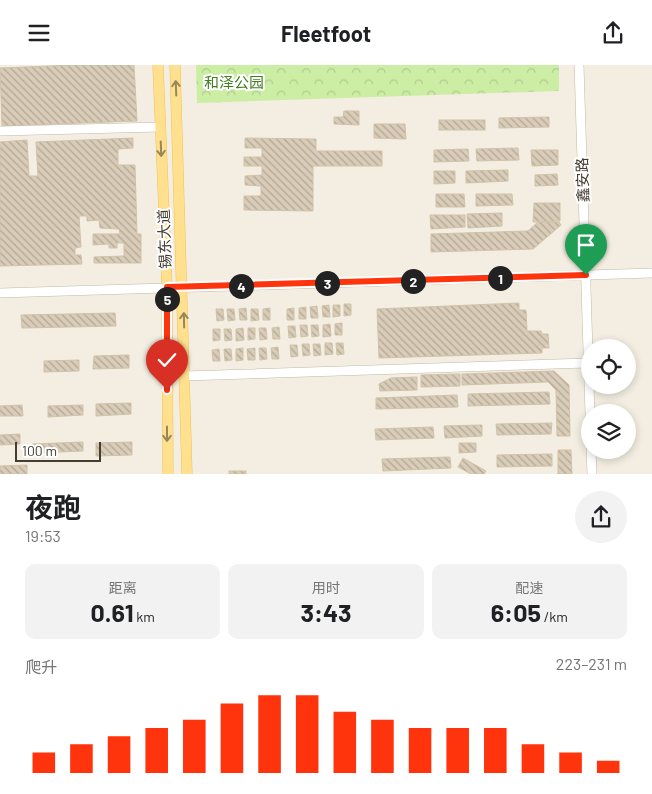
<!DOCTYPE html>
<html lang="zh">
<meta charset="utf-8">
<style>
:root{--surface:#fff;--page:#f2f2f2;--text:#202124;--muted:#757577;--accent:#ff330c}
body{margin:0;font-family:Barlow,"Noto Sans SC",sans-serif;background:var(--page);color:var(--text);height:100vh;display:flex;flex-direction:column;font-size:19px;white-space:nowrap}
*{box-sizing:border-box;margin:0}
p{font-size:16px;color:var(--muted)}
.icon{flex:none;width:28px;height:28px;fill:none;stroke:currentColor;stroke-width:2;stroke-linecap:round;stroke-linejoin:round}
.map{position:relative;height:409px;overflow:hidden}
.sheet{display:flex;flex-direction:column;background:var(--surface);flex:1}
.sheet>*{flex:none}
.tools{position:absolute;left:581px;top:274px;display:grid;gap:10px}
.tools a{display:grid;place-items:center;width:55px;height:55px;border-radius:50%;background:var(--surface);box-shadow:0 2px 8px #0003;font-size:25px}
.scale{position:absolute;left:15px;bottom:12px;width:86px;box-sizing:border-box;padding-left:5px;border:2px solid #453d32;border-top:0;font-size:14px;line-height:18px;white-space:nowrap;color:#453d32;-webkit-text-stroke:4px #fff;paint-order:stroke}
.pin{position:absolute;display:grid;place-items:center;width:42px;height:42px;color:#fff;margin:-51px -21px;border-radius:50% 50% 50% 0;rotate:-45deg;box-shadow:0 0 5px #0007}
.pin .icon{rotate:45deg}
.km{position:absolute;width:25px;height:25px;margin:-12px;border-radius:50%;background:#222;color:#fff;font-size:14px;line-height:25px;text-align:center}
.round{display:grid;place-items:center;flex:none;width:52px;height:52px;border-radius:26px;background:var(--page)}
.overview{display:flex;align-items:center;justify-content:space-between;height:85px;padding:0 25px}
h1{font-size:28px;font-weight:700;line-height:38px}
.metrics{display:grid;grid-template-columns:repeat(3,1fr);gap:8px;height:85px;padding:5px 25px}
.metrics div{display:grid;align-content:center;border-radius:10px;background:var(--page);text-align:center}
.metrics b{font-size:25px;font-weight:700}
.metrics small{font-size:14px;font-weight:400}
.metrics p{font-size:14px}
.chart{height:140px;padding:10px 25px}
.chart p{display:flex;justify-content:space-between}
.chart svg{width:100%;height:90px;margin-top:5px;stroke:var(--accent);stroke-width:6}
header{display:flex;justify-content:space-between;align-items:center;height:65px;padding:0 25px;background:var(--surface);font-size:22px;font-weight:700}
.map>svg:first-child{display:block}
.park{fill:url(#park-crowns)}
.building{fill:url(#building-back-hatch);stroke:#d1c2a8}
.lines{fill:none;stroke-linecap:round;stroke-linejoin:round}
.minor-casing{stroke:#c2b9a6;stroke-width:10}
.major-casing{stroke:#f1c251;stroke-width:11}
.minor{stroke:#fff;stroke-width:9}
.major{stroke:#ffe08e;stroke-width:10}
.oneway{stroke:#99865b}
.route-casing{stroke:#fff;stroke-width:10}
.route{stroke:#ff330c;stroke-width:6}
.labels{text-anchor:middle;stroke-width:4;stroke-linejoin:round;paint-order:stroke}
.park-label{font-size:15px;fill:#427d1f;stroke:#fff}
.street-label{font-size:15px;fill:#453d32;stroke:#fff}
</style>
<header><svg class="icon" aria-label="menu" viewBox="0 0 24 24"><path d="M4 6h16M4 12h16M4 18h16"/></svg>Fleetfoot<svg class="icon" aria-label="share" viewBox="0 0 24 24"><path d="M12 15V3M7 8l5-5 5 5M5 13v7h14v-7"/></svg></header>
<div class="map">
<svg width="652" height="409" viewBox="0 0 652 409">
<defs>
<pattern id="park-crowns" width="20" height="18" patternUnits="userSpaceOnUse" patternTransform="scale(1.25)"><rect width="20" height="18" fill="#cceda4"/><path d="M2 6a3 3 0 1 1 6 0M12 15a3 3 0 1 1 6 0" fill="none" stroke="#b1cc8e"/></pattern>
<pattern id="building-back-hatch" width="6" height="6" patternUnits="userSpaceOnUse" patternTransform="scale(1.25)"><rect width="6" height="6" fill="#d9ccb8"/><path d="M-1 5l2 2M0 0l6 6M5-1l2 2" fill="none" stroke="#b2a796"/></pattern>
</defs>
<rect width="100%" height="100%" fill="#f3eee1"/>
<polygon class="park" points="196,0 559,0 559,26 197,38"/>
<g class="building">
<polygon points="74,0 134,0 137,56 2,61 0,3"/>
<polygon points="344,46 359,46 359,60 334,59 334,52 343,52"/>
<polygon points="549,52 549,62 499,63 499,53"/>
<rect x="439" y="55" width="46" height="10"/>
<polygon points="374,59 405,59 406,74 374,73"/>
<polygon points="133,73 133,83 118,84 118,100 135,100 137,169 141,169 141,198 94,198 94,192 124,191 124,178 117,178 117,183 109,183 109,179 93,180 93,169 120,169 119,164 100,163 99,155 87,156 87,151 79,151 81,182 75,183 75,190 81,190 82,199 0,201 0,77 27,75 29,111 38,111 36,77"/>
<polygon points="245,73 316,74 316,86 382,86 382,101 313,101 313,146 244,145 244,131 261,131 261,121 245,120 245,111 262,110 262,101 244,101 244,92 262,92 262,83 245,83"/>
<polygon points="518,83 519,95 477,96 476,84"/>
<polygon points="468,84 469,96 434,97 434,85"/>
<polygon points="531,85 558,85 558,100 532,101"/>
<polygon points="508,105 508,116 466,118 466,106"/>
<polygon points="434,106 455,106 455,118 434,119"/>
<polygon points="557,109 558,120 535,121 535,110"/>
<polygon points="436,129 464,129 465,142 436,142"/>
<polygon points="476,129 512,129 513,140 476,141"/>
<polygon points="534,138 560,138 560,156 533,157"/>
<polygon points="502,148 502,161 468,163 467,149"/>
<polygon points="430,150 465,150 465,162 431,164"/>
<polygon points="538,157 559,157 561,160 533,184 431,187 431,169 528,166"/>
<polygon points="519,238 519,245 526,245 527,266 541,266 542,269 548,269 549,283 542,283 542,288 379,293 377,244"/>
<polygon points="344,239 351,239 351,250 344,251"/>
<polygon points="329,240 330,252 323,252 322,241"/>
<polygon points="333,240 340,240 340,251 333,252"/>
<polygon points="317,241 318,253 311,253 310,242"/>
<polygon points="306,242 306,254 299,254 299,243"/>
<polygon points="246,243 247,255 240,255 239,244"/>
<polygon points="270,243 270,255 263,255 263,244"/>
<polygon points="294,243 294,255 287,255 287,244"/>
<polygon points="216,244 223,244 224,255 217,256"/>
<polygon points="227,244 234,244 235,255 228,256"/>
<polygon points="251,244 258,244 259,255 251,256"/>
<polygon points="115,248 116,261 22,263 21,250"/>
<polygon points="342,258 342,270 335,270 335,259"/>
<polygon points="330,259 331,271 323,272 323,260"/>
<polygon points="300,260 307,260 308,271 301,272"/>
<polygon points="311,260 318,260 319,271 312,272"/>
<polygon points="288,261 295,261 296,272 289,273"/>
<polygon points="279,262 280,274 273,274 272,263"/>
<polygon points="243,263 244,275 236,276 236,264"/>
<polygon points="248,263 255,263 255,274 248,275"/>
<polygon points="259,263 266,263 267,274 260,275"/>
<polygon points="213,264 220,264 220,275 213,276"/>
<polygon points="224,264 231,264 232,275 225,276"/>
<polygon points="325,278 332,278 333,289 325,290"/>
<polygon points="336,278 343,278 344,289 337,290"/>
<polygon points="302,279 309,279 310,290 303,291"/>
<polygon points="313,279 320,279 321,290 314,291"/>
<polygon points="290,280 297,280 298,291 291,292"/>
<polygon points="278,282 279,294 272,294 271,283"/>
<polygon points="243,283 243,295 236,296 236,284"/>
<polygon points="255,283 255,295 248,295 247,284"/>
<polygon points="259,283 266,283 267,294 260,295"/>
<polygon points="219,284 220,296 213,296 212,285"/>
<polygon points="224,284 231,284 232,295 225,296"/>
<polygon points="129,290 129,303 93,304 94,291"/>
<polygon points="79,295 79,306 44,307 44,296"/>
<polygon points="554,306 569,320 570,371 557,371 556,325 548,317 462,320 462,309"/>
<polygon points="460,309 460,321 421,322 421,310"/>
<polygon points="417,312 417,325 380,326 379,319 391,313"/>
<polygon points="549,327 550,339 468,341 468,329"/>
<polygon points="457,330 458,342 376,344 376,333"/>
<polygon points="131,338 131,349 96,351 96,339"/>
<polygon points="22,340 23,351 0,351 0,341"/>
<polygon points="83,340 83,350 48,352 48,341"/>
<polygon points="552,358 551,369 497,370 496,359"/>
<polygon points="482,360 482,371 445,373 444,361"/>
<polygon points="433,362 434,373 376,375 375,364"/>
<polygon points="20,369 20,379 0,380 0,370"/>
<polygon points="83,377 83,386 33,388 32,379"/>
<polygon points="132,377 132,390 96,391 96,378"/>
<polygon points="459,378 476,378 476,387 459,388"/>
<polygon points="558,385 571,385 572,409 558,409"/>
<polygon points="552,389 552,401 497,402 497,390"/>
<polygon points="450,392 451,403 383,406 382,394"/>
<polygon points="463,393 486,406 484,409 471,409 458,402"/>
<polygon points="27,400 27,409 0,409 0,401"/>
<rect x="229" y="406" width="17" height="3"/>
</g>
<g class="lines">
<g class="minor-casing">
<g id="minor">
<polyline points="579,0 590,350"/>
<polyline points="0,66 160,62"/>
<polyline points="0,228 652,208"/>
<polyline points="185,311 588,298"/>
<polyline points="591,385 592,409"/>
</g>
</g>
<g class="major-casing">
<g id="major">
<polyline points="158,0 167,222 168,409"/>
<polyline points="175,0 187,409"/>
</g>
</g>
<use href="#minor" class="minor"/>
<use href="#major" class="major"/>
</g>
<defs><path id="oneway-shaft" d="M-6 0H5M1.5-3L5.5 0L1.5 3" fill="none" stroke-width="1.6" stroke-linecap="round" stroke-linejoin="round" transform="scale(1.25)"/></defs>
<g class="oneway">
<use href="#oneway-shaft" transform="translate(176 23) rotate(-92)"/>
<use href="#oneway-shaft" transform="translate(161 84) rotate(88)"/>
<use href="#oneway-shaft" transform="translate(184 255) rotate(-91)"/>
<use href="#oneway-shaft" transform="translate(167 369) rotate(90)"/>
</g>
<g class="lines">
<g class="route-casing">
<polyline id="route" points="167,325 167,222 586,210"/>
</g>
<use href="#route" class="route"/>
</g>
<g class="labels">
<g class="park-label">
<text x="234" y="23">和泽公园</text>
</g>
<g class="street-label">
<text transform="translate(583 115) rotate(-92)" y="5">鑫安路</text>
<text transform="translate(165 174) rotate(-92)" y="5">锡东大道</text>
</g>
</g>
</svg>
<div class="tools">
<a><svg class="icon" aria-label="locate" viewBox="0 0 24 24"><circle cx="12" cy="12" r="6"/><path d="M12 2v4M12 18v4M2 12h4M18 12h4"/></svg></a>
<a><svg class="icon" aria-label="layers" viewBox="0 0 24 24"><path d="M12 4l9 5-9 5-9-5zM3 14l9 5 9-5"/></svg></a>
</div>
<div class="scale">100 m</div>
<div class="pin" style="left:586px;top:210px;background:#1e9e55"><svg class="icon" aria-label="arrive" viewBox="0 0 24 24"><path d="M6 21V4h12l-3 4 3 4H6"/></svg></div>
<div class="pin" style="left:167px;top:325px;background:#d93025"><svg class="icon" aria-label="check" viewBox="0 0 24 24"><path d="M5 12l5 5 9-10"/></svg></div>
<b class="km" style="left:500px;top:213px">1</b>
<b class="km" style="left:413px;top:216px">2</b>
<b class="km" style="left:327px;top:218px">3</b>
<b class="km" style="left:241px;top:221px">4</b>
<b class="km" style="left:167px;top:234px">5</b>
</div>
<section class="sheet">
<div class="overview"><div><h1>夜跑</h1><p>19:53</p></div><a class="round"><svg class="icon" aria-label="share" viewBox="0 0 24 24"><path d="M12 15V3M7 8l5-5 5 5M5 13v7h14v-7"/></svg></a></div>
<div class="metrics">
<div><p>距离</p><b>0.61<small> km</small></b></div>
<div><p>用时</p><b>3:43</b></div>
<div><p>配速</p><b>6:05<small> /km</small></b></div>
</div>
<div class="chart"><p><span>爬升</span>223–231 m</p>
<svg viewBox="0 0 160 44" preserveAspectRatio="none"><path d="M5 44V34M15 44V30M25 44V26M35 44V22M45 44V18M55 44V10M65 44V6M75 44V6M85 44V14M95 44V18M105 44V22M115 44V22M125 44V22M135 44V30M145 44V34M155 44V38"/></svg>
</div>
</section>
